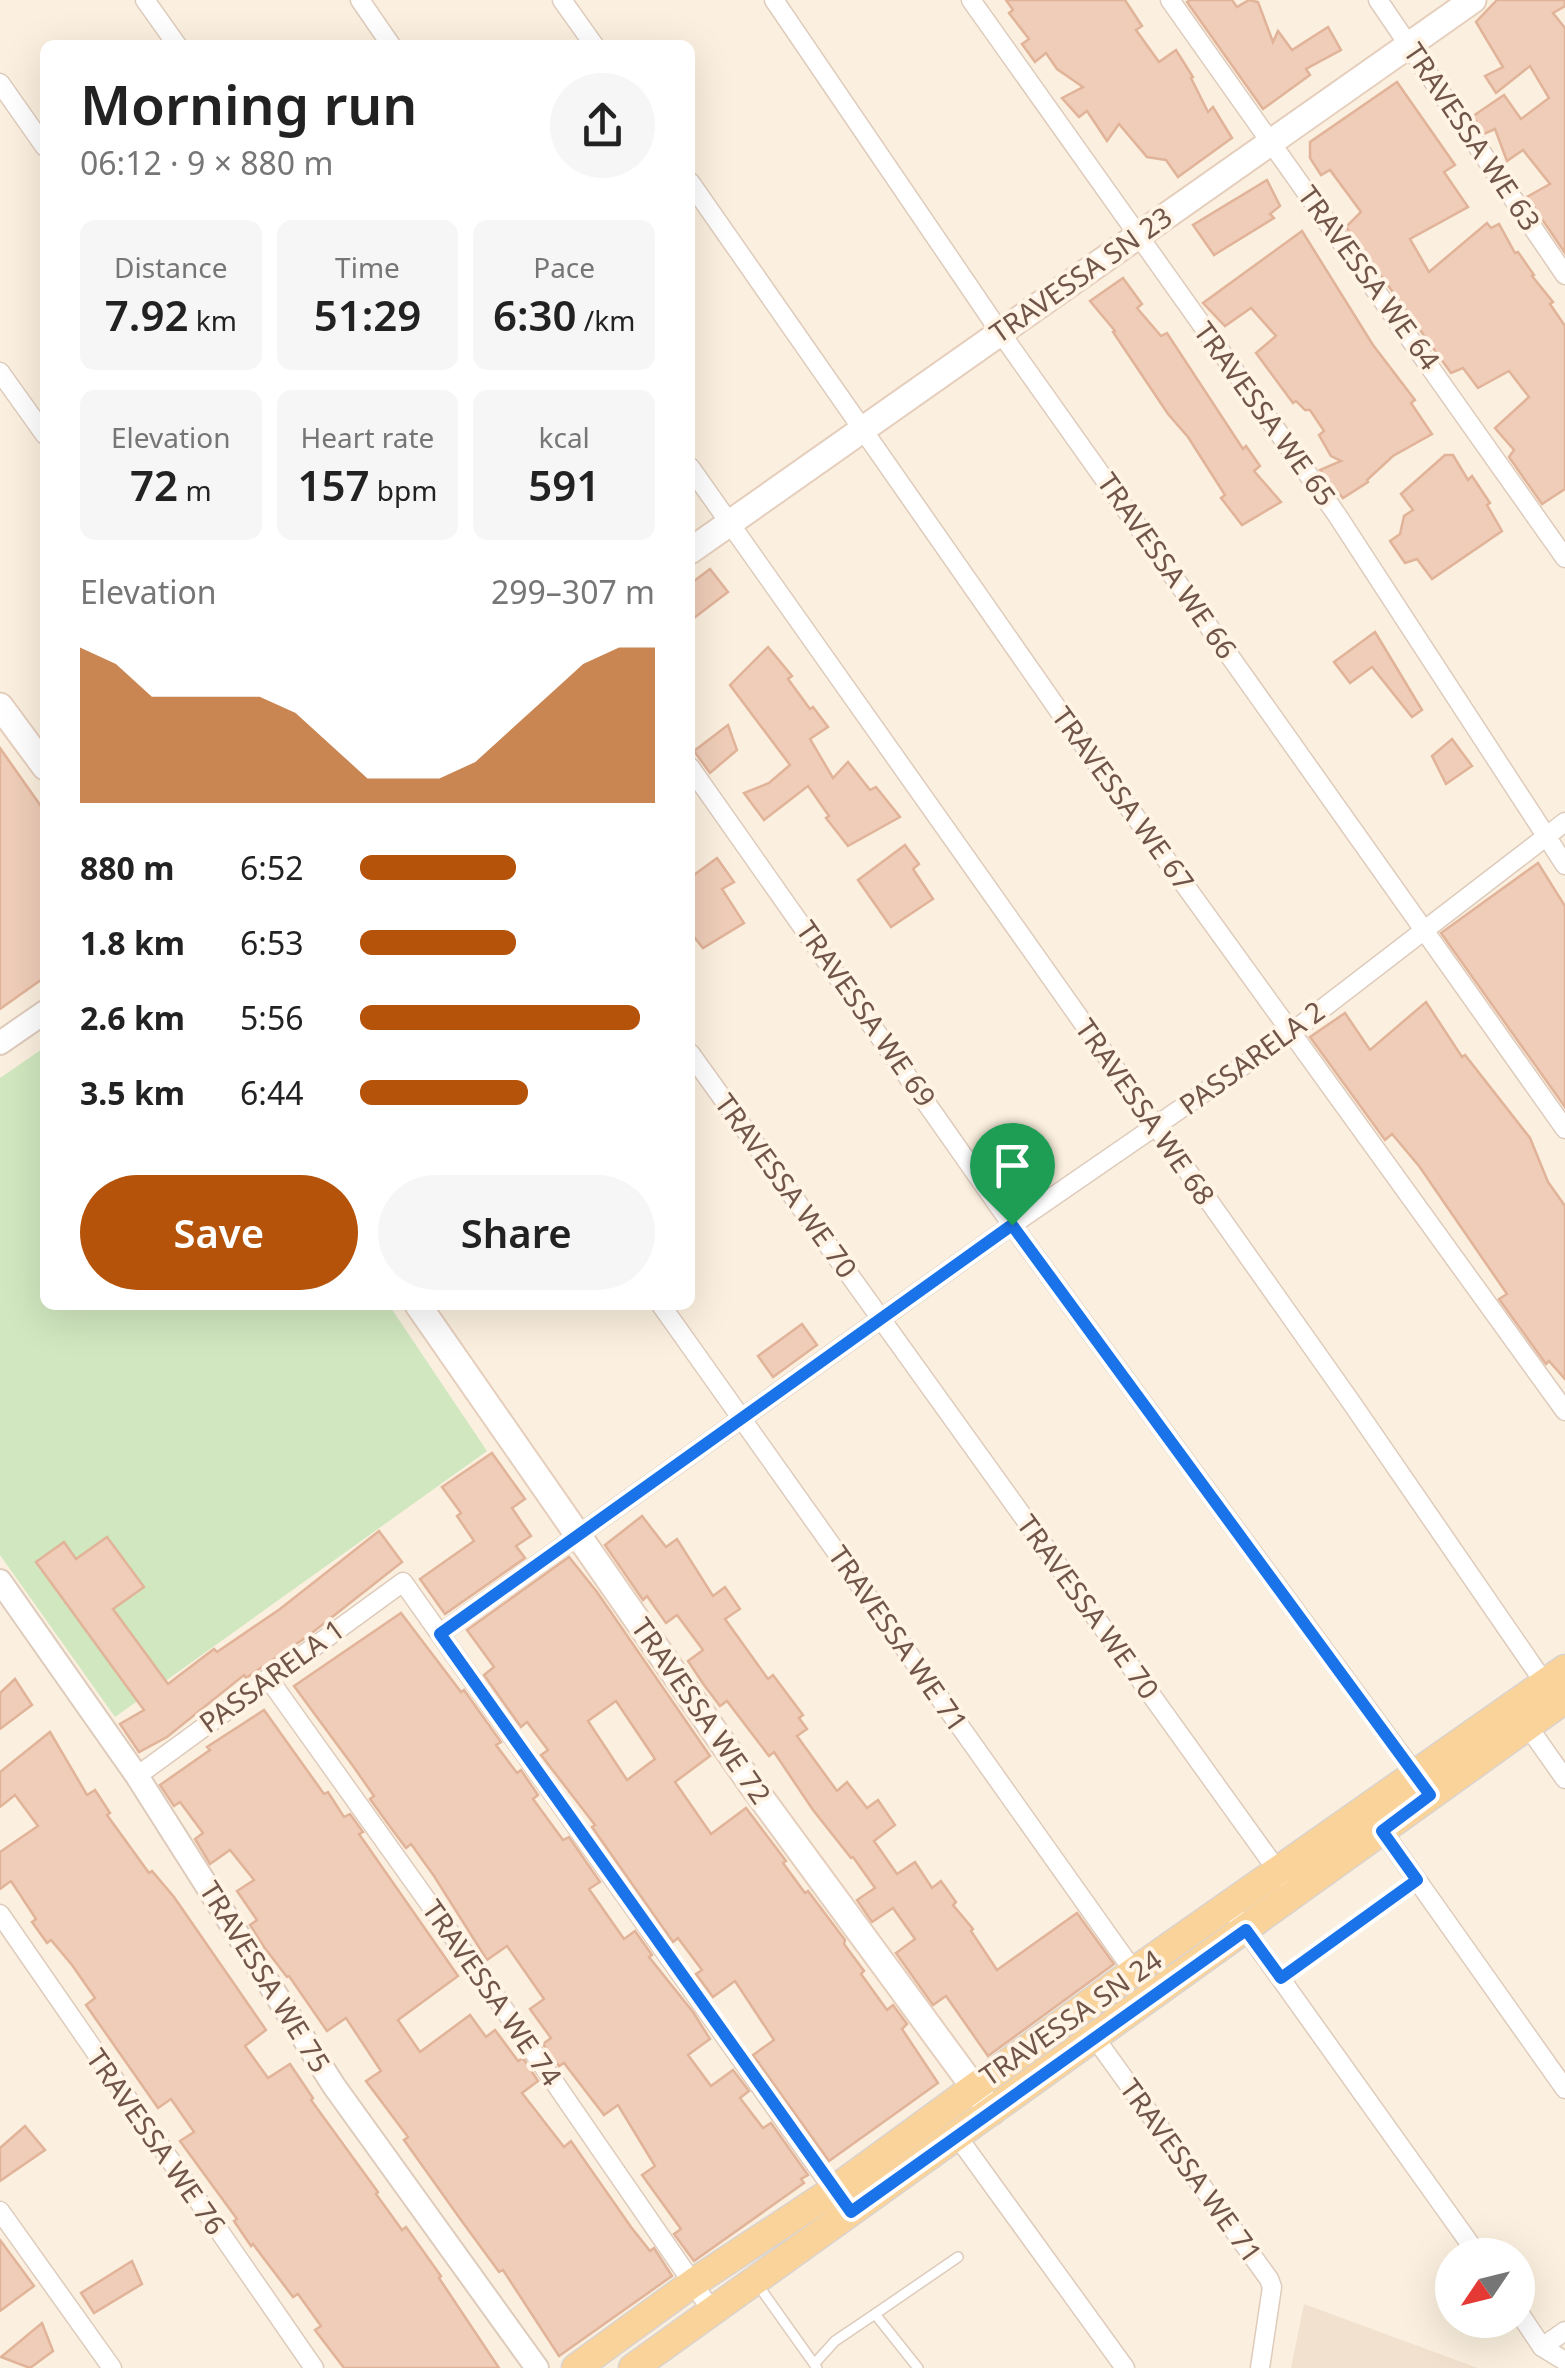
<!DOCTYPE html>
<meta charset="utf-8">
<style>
:root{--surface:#fff;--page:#f6f6f6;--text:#222;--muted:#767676;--accent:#b45309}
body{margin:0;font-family:"Noto Sans",sans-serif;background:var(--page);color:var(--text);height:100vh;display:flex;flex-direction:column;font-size:38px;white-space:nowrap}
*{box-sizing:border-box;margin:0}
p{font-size:32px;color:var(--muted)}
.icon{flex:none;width:55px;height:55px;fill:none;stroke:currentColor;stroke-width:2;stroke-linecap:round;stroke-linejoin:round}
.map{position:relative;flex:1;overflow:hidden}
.drawer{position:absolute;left:40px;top:40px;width:655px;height:1270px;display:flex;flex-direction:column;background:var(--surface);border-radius:15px;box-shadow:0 10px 40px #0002}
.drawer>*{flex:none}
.needle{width:65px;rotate:235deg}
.fabs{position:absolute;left:1435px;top:2238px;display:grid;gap:20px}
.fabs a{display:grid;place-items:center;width:100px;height:100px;border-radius:50%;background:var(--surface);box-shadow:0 10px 40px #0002;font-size:50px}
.pin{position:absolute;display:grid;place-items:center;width:85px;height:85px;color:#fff;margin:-102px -42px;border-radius:50% 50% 50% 0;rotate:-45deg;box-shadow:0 0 10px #0007}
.pin .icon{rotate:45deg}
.round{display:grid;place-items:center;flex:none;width:105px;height:105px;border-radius:52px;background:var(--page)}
.headline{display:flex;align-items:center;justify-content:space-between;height:170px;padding:0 40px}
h1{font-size:55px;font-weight:600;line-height:75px}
.stats{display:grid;grid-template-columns:repeat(3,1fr);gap:15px;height:170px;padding:10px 40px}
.stats div{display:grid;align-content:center;border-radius:15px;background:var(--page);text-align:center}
.stats b{font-size:42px;font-weight:600}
.stats small{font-size:28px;font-weight:400}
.stats p{font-size:28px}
.chart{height:280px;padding:20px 40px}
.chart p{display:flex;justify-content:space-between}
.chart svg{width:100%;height:180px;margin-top:10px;fill:var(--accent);opacity:.7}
.primary-button{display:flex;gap:20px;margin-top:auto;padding:20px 40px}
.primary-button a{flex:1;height:115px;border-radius:60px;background:var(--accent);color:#fff;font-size:40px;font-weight:600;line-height:115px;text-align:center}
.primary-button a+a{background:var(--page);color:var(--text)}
ul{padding:0 40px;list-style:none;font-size:32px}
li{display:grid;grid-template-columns:160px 120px 1fr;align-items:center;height:75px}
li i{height:25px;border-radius:12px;background:var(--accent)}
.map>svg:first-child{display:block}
.residential{fill:#f2e1ce}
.green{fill:#d0e7bf}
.building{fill:#efcdb8;stroke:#e1b399;stroke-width:2.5;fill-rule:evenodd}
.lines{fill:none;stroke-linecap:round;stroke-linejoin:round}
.service-casing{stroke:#decbbc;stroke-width:12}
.minor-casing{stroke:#decbbc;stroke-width:21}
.tertiary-casing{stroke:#decbbc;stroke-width:26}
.secondary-casing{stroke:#e5cebc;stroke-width:29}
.primary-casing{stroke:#dad3cf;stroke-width:31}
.service{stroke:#fff;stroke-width:9}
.minor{stroke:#fff;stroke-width:18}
.tertiary{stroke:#fff;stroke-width:22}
.secondary{stroke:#fff;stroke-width:25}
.primary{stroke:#f9d399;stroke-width:28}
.route-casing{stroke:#fff;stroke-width:20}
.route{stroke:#1a73e8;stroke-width:12}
.labels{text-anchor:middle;stroke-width:8;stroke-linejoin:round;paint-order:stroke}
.street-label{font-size:28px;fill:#705548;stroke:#fff4e5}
</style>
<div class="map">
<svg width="1565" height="2368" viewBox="0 0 1565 2368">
<rect width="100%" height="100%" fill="#fbf0df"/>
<polygon class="residential" points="1304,2304 1478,2368 1291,2368"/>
<polygon class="green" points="45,1047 45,1305 389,1305 487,1451 115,1717 0,1555 0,1078"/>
<g class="building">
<polygon points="1006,0 1125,0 1142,26 1136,30 1159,62 1176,50 1193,77 1191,78 1208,112 1213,107 1232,138 1178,177 1166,160 1147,157 1119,124 1107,141 1087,111 1079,117 1062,98 1083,87 1057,69 1046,53 1035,62 1022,44 1029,39 1009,13 1013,10"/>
<polygon points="1190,0 1232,0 1237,7 1249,0 1258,2 1273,42 1278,31 1292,50 1328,27 1341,50 1306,69 1310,75 1263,109 1187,2"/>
<polygon points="1497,0 1565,0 1565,6 1553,13 1565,28 1565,253 1527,197 1550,184 1523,150 1507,161 1495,129 1484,134 1473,116 1504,95 1521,119 1549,98 1530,66 1496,93 1485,76 1503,67 1476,22"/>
<polygon points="1397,82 1455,165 1444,172 1468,207 1410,239 1429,272 1487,223 1491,228 1499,224 1515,253 1518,252 1534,275 1532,276 1553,302 1550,304 1565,326 1565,489 1542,504 1509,457 1514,450 1495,428 1529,397 1509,371 1478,388 1463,368 1451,373 1346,227 1361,212 1330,170 1321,175 1310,158 1310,142"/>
<polygon points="1267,180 1280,206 1270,214 1274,218 1214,255 1193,225"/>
<polygon points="1302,231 1373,345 1415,400 1411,403 1432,434 1393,456 1367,480 1368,482 1343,498 1320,470 1341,461 1331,456 1319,435 1324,431 1310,410 1305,410 1296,401 1293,403 1256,353 1276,336 1251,308 1225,326 1203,303"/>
<polygon points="1123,278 1142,304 1137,308 1161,336 1167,333 1243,449 1246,446 1260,466 1254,471 1281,502 1242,525 1221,498 1225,495 1188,437 1168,414 1113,332 1115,331 1090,301"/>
<polygon points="1445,455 1453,455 1468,480 1472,476 1490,503 1487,505 1502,531 1432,579 1417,559 1405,563 1390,541 1400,534 1404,516 1413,510 1401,494"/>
<polygon points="710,569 728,592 690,621 690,584"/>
<polygon points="1375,632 1422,710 1412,717 1372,667 1350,683 1334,662"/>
<polygon points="768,647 792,676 788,679 810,709 813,707 828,727 810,739 833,778 848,762 870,790 876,787 900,817 848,846 826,818 829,816 808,786 764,820 744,793 769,783 790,765 730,685"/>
<polygon points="728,725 737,750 710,773 694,751"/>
<polygon points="1452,739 1472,766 1446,784 1432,756"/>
<polygon points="0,748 45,812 45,977 0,1009"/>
<polygon points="905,845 919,864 913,869 933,899 891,927 858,880"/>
<polygon points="717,858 734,882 722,889 744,923 703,948 690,932 690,878"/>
<polygon points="1538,863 1565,906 1565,1107 1441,933"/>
<polygon points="1426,1002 1462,1057 1465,1055 1530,1138 1548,1182 1565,1206 1565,1379 1549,1361 1546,1364 1499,1299 1507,1294 1419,1166 1392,1134 1385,1140 1310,1037 1345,1013 1370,1050"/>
<polygon points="802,1324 817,1345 773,1377 758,1356"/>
<polygon points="492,1453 525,1499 512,1508 531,1536 516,1546 525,1558 445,1614 420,1579 474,1541 457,1516 461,1513 442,1487"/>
<polygon points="642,1516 666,1547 677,1539 713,1596 725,1587 740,1609 725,1619 768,1679 773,1675 803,1715 799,1718 807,1729 797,1736 837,1791 847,1782 867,1808 878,1800 895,1825 874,1841 897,1874 915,1862 932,1888 941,1881 956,1902 953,1905 973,1929 971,1931 997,1970 1077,1913 1114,1964 988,2056 946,1996 933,2005 896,1953 915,1939 893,1908 872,1922 857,1900 875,1888 853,1857 851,1858 813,1810 774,1752 769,1756 727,1701 720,1706 704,1685 688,1661 703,1650 677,1615 666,1623 647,1596 643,1600 605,1545"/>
<polygon points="379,1531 402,1562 308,1636 246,1678 244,1675 167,1737 139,1752 120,1724 144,1710 36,1562 64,1542 76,1559 107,1537 144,1587 113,1609 168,1684 214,1649 217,1652 280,1609"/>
<path d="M569,1557l28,35 113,164 -35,26 36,52 35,-26 40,53 -3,2 22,30 3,-2 37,49 -1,4 20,27 -3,3 26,36 6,-5 14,19 -5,5 36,54 -109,78 -76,-106 21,-15 -39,-59 -22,16 -17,-23 6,-4 -24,-32 -5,4 -81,-115 3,-2 -54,-70 7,-5 -21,-28 -6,5 -37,-52 10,-8 -27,-37zM616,1701l39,58 -28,21 -39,-59z"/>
<polygon points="401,1613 461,1692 464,1690 501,1742 496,1745 517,1773 521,1770 538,1795 533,1799 563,1840 569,1837 600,1882 589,1889 624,1939 635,1931 652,1955 649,1957 693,2012 710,2039 688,2055 711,2086 733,2070 749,2091 740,2098 763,2128 771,2123 808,2175 801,2179 804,2183 694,2261 674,2234 681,2229 642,2175 655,2166 618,2105 604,2115 564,2063 559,2066 543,2044 551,2038 530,2009 544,1999 507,1946 487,1960 434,1876 411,1844 406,1848 391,1828 370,1799 374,1796 353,1766 294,1686"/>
<polygon points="15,1679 32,1705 0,1729 0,1693"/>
<polygon points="264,1710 324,1794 328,1792 344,1817 350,1814 363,1832 359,1834 458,1976 398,2020 420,2052 470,2015 486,2037 495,2030 518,2061 523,2058 538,2081 522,2093 564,2147 571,2141 631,2227 650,2251 654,2248 672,2276 559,2356 503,2270 499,2272 461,2220 404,2140 408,2137 366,2081 381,2071 346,2018 327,2031 289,1976 287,1977 264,1947 250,1925 257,1920 237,1891 254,1880 230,1850 210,1864 195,1839 203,1833 180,1802 174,1806 160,1785 210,1750 207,1747"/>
<polygon points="50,1732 87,1795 95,1790 110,1813 107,1815 149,1873 152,1871 174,1897 266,2030 245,2046 268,2078 290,2064 313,2098 311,2100 378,2192 376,2194 402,2230 406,2227 441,2276 439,2278 499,2368 344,2368 315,2330 321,2326 298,2294 293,2297 253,2244 251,2246 234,2221 237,2219 180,2141 194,2132 171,2099 158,2108 86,2005 95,1998 72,1965 51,1940 47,1943 32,1922 36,1919 11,1881 0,1889 0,1852 38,1826 15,1795 0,1807 0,1772"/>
<polygon points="25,2126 45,2150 0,2181 0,2148"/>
<polygon points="0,2240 34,2286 0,2311"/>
<polygon points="132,2261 142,2284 94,2313 81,2293"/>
<polygon points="42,2323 53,2351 30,2368 1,2357"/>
</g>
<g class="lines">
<g class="service-casing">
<g id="service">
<polyline points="1281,1978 1417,1881"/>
<polyline points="758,2285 817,2368"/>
<polyline points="875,2314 958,2257"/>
<polyline points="816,2362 835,2341 875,2314 918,2368"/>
</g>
</g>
<g class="minor-casing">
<g id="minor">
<polyline points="145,0 177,45"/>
<polyline points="360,0 391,45"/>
<polyline points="562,0 594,45"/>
<polyline points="774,0 1000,332 1565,1129"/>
<polyline points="971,0 1337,515 1565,865"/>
<polyline points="1170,0 1565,558"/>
<polyline points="1378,0 1565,275"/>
<polyline points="0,83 45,147"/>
<polyline points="690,182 1064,718 1565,1411"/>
<polyline points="0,372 45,435"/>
<polyline points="690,467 1351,1402 1550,1691"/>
<polyline points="690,767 1012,1225 1421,1782"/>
<polyline points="690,1053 1282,1877"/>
<polyline points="661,1305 1135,1973"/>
<polyline points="440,1634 1012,1225 1292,1032 1565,822"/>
<polyline points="268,1678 486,1983 712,2311"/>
<polyline points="1522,1718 1565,1779"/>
<polyline points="137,1776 403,1582 838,2196"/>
<polyline points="1378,1825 1565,2089"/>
<polyline points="1228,1905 1478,2255"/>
<polyline points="0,1914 314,2368"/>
<polyline points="1095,2038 1269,2279 1272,2287 1260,2368"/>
<polyline points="957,2136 1125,2368"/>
<polyline points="0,2211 112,2368"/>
<polyline points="1518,2311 1542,2347 1565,2361"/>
<polyline points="1542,2347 1565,2331"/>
</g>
</g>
<g class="tertiary-casing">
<g id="tertiary">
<polyline points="0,1043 45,1012"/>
<polyline points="0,1581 137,1776 334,2086 537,2368"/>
</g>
</g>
<g class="secondary-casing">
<g id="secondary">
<polyline points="690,551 1473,0"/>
<polyline points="0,706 45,767"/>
<polyline points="418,1305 751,1784 992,2112"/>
</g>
</g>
<g class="primary-casing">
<g id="primary">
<polyline points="576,2368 693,2283 834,2190 1112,1987 1565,1669"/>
<polyline points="633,2368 1565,1699"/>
</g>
</g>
<use href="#service" class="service"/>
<use href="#minor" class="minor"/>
<use href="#tertiary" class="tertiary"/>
<use href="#secondary" class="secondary"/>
<use href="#primary" class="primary"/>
</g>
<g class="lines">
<g class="route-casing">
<polygon id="route" points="1012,1225 1430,1795 1382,1831 1417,1880 1281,1978 1246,1930 851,2212 440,1634"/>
</g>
<use href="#route" class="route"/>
</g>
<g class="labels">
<g class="street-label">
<text transform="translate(1472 137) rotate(56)" y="10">TRAVESSA WE 63</text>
<text transform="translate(1081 275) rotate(-35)" y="10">TRAVESSA SN 23</text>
<text transform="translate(1369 278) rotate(54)" y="10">TRAVESSA WE 64</text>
<text transform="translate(1265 414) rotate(54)" y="10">TRAVESSA WE 65</text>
<text transform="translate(1167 566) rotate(55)" y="10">TRAVESSA WE 66</text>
<text transform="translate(1123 799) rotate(54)" y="10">TRAVESSA WE 67</text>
<text transform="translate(866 1014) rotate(55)" y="10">TRAVESSA WE 69</text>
<text transform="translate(1252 1058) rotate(-36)" y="10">PASSARELA 2</text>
<text transform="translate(1145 1112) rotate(55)" y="10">TRAVESSA WE 68</text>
<text transform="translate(786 1186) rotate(54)" y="10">TRAVESSA WE 70</text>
<text transform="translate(1088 1607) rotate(54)" y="10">TRAVESSA WE 70</text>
<text transform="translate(898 1639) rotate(55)" y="10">TRAVESSA WE 71</text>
<text transform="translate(272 1676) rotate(-36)" y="10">PASSARELA 1</text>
<text transform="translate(701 1711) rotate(55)" y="10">TRAVESSA WE 72</text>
<text transform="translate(265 1977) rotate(58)" y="10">TRAVESSA WE 75</text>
<text transform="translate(492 1993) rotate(55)" y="10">TRAVESSA WE 74</text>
<text transform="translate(1071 2018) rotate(-35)" y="10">TRAVESSA SN 24</text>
<text transform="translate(156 2142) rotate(55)" y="10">TRAVESSA WE 76</text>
<text transform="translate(1191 2171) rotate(54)" y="10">TRAVESSA WE 71</text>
</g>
</g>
</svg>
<div class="fabs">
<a><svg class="needle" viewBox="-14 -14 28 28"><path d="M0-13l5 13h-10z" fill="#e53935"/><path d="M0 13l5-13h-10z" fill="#767676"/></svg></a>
</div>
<div class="pin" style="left:1012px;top:1225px;background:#1e9e55"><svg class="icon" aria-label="arrive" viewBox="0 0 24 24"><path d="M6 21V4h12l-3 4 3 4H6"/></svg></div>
<section class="drawer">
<div class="headline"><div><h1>Morning run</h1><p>06:12 · 9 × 880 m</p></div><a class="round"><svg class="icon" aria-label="share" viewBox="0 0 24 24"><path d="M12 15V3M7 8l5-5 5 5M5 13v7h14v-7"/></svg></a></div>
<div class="stats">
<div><p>Distance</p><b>7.92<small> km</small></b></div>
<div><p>Time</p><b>51:29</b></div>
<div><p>Pace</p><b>6:30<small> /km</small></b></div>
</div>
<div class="stats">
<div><p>Elevation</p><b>72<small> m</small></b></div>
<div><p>Heart rate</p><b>157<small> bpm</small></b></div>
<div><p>kcal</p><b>591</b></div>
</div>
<div class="chart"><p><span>Elevation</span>299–307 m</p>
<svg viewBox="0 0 160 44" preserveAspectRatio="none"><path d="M0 44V6L10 10L20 18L30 18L40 18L50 18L60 22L70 30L80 38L90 38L100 38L110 34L120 26L130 18L140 10L150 6L160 6V44z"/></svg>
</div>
<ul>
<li><b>880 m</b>6:52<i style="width:53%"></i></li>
<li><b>1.8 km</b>6:53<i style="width:53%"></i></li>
<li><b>2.6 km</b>5:56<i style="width:95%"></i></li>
<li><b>3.5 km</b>6:44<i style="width:57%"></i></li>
</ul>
<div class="primary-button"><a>Save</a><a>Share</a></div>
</section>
</div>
